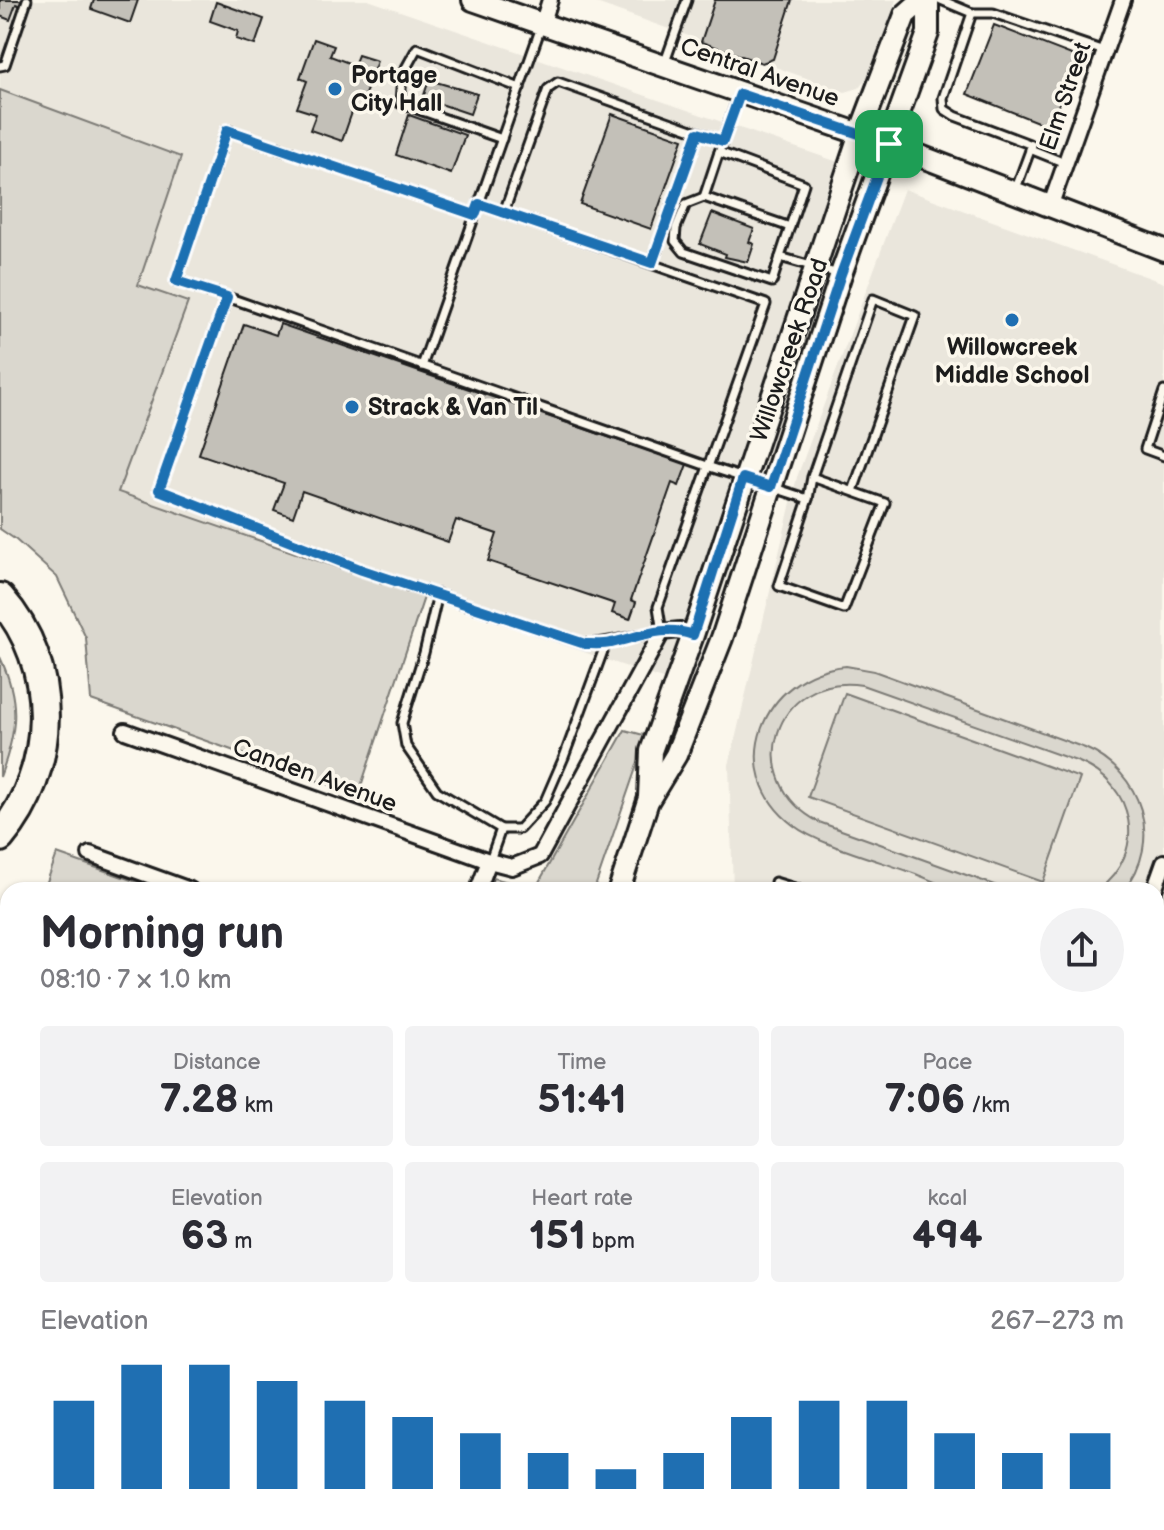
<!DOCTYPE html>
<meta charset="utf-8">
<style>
:root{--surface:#fff;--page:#f2f2f3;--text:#2b2b33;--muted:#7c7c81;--accent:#1f6fb2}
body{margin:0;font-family:"Balsamiq Sans",sans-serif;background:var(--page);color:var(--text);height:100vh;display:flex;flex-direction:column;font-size:30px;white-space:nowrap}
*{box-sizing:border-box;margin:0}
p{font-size:26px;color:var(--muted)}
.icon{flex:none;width:44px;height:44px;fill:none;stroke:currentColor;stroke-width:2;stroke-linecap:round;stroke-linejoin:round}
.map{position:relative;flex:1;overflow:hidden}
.details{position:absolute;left:0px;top:882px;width:1164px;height:648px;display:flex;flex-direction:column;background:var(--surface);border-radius:24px 24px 0 0;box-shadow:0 2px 6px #0004}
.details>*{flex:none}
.pin{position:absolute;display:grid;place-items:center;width:68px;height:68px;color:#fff;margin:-34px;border-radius:16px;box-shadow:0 4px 12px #0006}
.round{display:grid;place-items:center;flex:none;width:84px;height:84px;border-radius:42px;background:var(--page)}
.head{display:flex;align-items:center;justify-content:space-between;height:136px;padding:0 40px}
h1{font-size:44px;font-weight:600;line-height:60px}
.metrics{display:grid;grid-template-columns:repeat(3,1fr);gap:12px;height:136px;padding:8px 40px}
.metrics div{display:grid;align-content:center;border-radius:8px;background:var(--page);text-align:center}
.metrics b{font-size:40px;font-weight:600}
.metrics small{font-size:22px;font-weight:400}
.metrics p{font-size:22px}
.chart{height:224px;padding:16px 40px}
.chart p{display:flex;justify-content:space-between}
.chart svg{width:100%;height:144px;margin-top:8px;stroke:var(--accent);stroke-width:6}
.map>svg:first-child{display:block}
.built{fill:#eae6dc}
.green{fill:#dad7ce;stroke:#7b7a75;stroke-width:2}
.building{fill:#c3c0b8;stroke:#1c1c1c;stroke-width:2}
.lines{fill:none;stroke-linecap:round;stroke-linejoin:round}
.lane-casing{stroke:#1c1c1c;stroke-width:13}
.street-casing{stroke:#1c1c1c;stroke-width:20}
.secondary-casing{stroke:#1c1c1c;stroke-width:26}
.highway-casing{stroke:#1c1c1c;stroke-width:34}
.lane{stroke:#fbf7ec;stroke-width:7}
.street{stroke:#fbf7ec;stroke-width:14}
.secondary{stroke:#fbf7ec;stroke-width:20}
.highway{stroke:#fbf7ec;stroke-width:28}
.route-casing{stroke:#fff;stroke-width:16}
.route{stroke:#1f6fb2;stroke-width:10}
.poi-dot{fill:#1f6fb2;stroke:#fbf7ec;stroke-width:3}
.labels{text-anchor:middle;stroke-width:7;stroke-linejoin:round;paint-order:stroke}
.street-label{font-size:24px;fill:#1c1c1c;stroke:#fbf7ec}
.poi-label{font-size:24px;font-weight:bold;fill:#1c1c1c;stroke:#fbf7ec;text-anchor:start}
</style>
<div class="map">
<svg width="1164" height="1530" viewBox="0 0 1164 1530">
<rect width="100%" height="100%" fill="#fbf7ec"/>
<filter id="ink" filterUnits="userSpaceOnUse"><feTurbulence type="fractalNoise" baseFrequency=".0125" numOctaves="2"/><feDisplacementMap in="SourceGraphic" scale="16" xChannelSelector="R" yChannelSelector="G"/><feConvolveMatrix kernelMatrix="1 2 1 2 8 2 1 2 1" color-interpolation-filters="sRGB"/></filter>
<g filter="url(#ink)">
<g class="built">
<polygon points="0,0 368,0 838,162 668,681 118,492 187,303 137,285 181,157 0,90"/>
<polygon points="588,0 896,0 871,72 859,88 845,92"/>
<polygon points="904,189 1164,283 1164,1206 1156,1203 1156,890 733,890 729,765 797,477"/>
<polygon points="432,1522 763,1522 759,1530 429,1530"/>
<polygon points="863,1522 994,1522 1009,1529 882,1530"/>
</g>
<g class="green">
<polygon points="0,90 181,157 138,285 188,302 118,492 424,597 358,795 91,700 86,638 57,577 16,540 0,529"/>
<path d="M0,657c21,45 17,75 0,120z"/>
<path d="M846,666l28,5 211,77c57,24 79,93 39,142h-26c50,-37 37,-106 -19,-128l-217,-77c-88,-14 -122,96 -43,137l189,68c-16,0 -34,3 -49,0 -16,-3 -32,-12 -46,-17 -32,-12 -95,-28 -120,-48 -70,-53 -31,-152 53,-159z"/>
<polygon points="845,693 1080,778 1043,882 808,797"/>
<polygon points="625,730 647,736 594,890 489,890 493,878 535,889"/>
<polygon points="57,854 160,890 44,890"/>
<polygon points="0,1111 8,1111 8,1431 0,1428"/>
<polygon points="1013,1522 1085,1522 1102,1530 1012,1530 1009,1529"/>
</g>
<g class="building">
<polygon points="0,0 23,0 21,6 16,4 10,20 0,16"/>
<polygon points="94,0 138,0 130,23 91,9"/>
<polygon points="715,0 792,0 773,59 762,63 701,42"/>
<polygon points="216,2 264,19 255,45 236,39 238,31 210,21"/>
<polygon points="994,25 1077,57 1050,127 967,94"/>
<polygon points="314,39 334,46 330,56 354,65 358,55 377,61 363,100 357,98 342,141 310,130 316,114 297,108 307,81 300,78"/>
<polygon points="429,80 477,94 470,114 423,98"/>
<polygon points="612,114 683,139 651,229 580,204"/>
<polygon points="409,115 465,135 451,174 396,155"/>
<polygon points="712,213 754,229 749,242 754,244 748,262 725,257 726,254 700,244"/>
<polygon points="244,324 276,335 280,324 687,464 679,486 672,483 631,600 636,602 630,619 612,613 615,604 488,561 497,534 456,520 448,542 302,491 293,517 274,510 284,483 199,454"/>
</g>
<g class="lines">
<g class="lane-casing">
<g id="lane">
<polyline points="941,0 972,13 943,98 944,109 955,116 1032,145 1015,191"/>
<polyline points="972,13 993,13 1104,51"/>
<polyline points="665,62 687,0"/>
<polyline points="0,66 5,65 27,0"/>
<polyline points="739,94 719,152 804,184 780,257 839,274"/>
<polyline points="502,139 400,103 402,75 417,48 520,88"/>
<polyline points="1030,149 1065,163"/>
<polyline points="704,197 719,152"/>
<polyline points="504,212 548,89 558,82 723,141"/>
<path d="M475,215l-248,-85 -51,151 51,16 -68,193 203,80 223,74c27,-1 50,-10 77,-12l-4,-25 108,-303 -287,-100"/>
<polyline points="780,257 772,282 684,252 675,241 676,228 686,204 704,197 790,227"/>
<polyline points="652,263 698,133"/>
<polyline points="227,297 710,467 808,499"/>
<polyline points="422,366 541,27"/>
<polyline points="1164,391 1145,449 1164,456"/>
<polyline points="812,477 885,503 844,609 779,586 808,499 812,477 873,299 915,316 853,491"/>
<polyline points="438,594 424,653 402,723 406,746 437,791 501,829"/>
<polyline points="490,860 501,829 519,829 545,801 564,757 606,643"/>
<polyline points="775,882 801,890"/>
<polyline points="1156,1045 1164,1044"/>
<polyline points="907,1522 925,1530"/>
<polyline points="979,1530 986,1522"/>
</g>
</g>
<g class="street-casing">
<g id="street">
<polyline points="542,25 550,0"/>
<polyline points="1050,207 1123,0"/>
<polyline points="125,731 489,861 512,867 540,856 662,632 680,630 693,635"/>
<polyline points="90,854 190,890"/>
<polyline points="478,890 489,861"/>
<polyline points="1154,890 1164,862"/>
<polyline points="1156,1223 1164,1226"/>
<polyline points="31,1530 32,1522"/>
</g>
</g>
<g class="secondary-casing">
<g id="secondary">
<polyline points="473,0 889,144 1164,250"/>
<polyline points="649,797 651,751 693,635 860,133 905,15 922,0"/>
<polyline points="619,890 648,801 676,755 722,638 841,274 928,33 928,0"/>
<polyline points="400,1530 403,1522"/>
</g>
</g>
<g class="highway-casing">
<g id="highway">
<path d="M0,598c60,67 57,172 0,239"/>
<polyline points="0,955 8,958"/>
<polyline points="0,977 8,980"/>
<polyline points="0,1035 8,1038"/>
<polyline points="0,1093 8,1094"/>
<polyline points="1156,1471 1164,1475"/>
<polyline points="1137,1522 1154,1530"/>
</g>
</g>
<use href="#lane" class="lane"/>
<use href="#street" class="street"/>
<use href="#secondary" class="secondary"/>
<use href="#highway" class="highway"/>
</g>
</g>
<g class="lines" filter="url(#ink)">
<g class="route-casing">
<path id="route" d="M740,94l149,50 -48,130 -70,213 -28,-9 -50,157c-29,-11 -54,2 -82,8 -8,2 -18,1 -26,1l-223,-74 -203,-80 68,-193 -51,-16 51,-151 248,85 4,-11 173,59 46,-130 25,8z"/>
</g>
<use href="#route" class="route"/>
</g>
<g class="poi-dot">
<circle cx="335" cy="89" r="8"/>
<circle cx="1012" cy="320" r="8"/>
<circle cx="352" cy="407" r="8"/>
</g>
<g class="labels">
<g class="street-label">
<text transform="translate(760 72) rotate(19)" y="8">Central Avenue</text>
<text transform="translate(1065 96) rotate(-71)" y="8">Elm Street</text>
<text transform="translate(789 350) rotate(-71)" y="8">Willowcreek Road</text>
<text transform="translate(315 775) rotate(20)" y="8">Canden Avenue</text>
</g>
<g class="poi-label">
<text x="351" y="83">Portage<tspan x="351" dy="28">City Hall</tspan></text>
<text x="1012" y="355" text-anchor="middle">Willowcreek<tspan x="1012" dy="28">Middle School</tspan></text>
<text x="368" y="415">Strack &amp; Van Til</text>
</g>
</g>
</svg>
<div class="pin" style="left:889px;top:144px;background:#1e9e55"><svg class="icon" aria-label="arrive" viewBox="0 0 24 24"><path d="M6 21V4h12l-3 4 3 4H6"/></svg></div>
<section class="details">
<div class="head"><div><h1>Morning run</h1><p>08:10 · 7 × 1.0 km</p></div><a class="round"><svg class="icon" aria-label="share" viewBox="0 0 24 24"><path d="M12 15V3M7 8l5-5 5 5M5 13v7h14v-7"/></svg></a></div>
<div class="metrics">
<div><p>Distance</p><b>7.28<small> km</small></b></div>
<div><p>Time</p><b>51:41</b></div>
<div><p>Pace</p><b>7:06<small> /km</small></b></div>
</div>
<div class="metrics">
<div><p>Elevation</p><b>63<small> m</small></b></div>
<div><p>Heart rate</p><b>151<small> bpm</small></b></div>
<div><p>kcal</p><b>494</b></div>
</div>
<div class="chart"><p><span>Elevation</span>267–273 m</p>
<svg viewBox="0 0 160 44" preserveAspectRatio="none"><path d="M5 44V17M15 44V6M25 44V6M35 44V11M45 44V17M55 44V22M65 44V27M75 44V33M85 44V38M95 44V33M105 44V22M115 44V17M125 44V17M135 44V27M145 44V33M155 44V27"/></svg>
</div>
</section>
</div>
